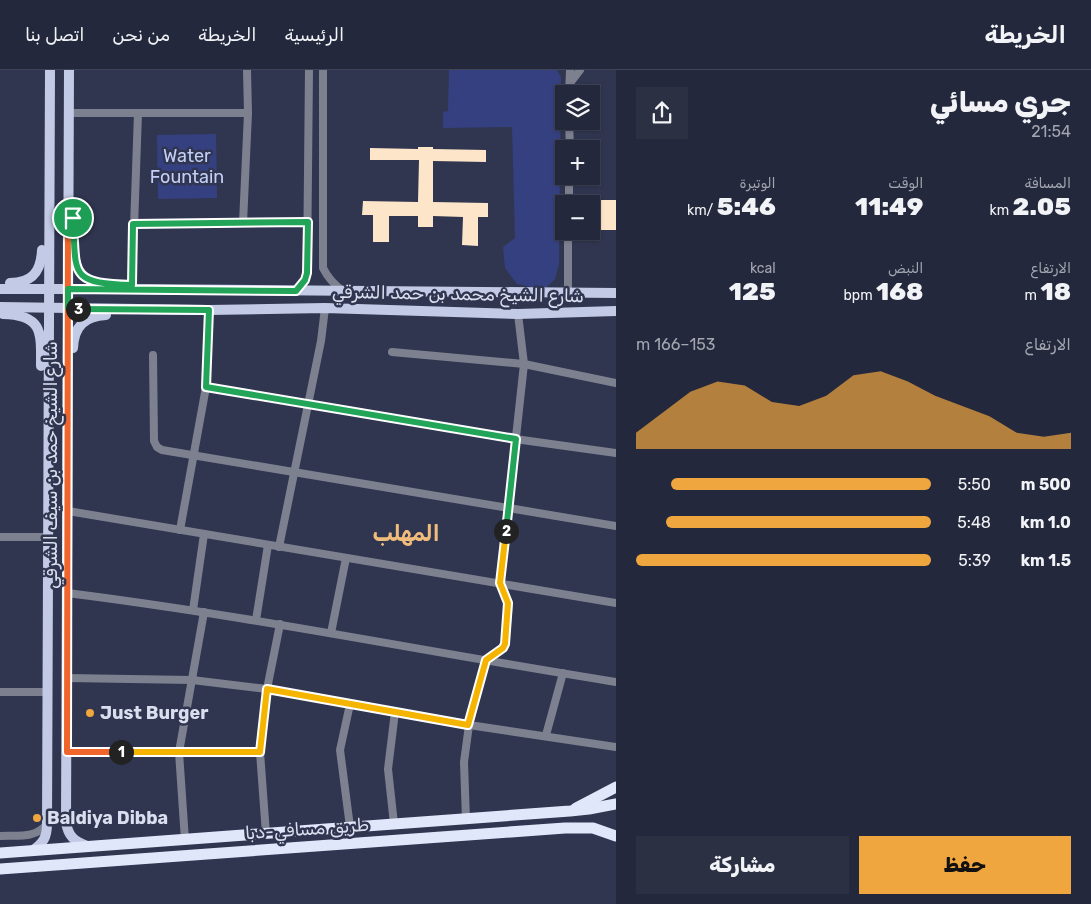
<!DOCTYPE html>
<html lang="ar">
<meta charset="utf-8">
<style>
:root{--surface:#24283c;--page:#2c3043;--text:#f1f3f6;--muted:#a3a6af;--line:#414456;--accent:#f0a63e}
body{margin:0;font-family:Rubik,"Noto Naskh Arabic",sans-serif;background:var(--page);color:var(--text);direction:rtl;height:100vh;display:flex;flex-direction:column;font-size:19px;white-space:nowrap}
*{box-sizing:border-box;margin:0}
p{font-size:16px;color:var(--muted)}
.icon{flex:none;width:28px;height:28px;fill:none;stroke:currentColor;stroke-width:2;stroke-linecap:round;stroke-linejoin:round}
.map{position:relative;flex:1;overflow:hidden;direction:ltr}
.details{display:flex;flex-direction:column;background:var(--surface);width:475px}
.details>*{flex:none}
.buttons{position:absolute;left:555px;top:15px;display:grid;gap:10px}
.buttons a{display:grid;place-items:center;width:45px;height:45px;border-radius:0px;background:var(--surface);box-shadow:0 1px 4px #0004,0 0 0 1px var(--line);font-size:25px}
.pin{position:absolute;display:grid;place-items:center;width:42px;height:42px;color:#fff;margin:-21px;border:2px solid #fff;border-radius:50%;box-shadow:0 1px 5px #0007}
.km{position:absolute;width:25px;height:25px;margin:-12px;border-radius:50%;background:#222;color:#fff;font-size:14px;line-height:25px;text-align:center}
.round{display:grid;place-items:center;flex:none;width:52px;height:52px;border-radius:0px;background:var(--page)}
.head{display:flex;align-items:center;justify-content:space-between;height:85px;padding:0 20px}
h1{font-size:28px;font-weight:800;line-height:38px}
.metrics{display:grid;grid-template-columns:repeat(3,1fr);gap:8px;height:85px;padding:5px 20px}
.metrics div{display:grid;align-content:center}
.metrics b{font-size:25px;font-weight:800}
.metrics small{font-size:14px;font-weight:400}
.metrics p{font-size:14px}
.chart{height:140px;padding:10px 20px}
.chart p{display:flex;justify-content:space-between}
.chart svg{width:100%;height:90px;margin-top:5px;fill:var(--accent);opacity:.7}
.button{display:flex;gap:10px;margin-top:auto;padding:10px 20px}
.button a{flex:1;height:58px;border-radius:0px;background:var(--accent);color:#111;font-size:20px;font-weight:800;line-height:58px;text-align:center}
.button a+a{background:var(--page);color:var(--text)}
ul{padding:0 20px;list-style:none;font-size:16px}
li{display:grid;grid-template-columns:80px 60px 1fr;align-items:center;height:38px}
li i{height:12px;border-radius:6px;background:var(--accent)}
header{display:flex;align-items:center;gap:30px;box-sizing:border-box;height:70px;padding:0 25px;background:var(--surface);border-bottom:1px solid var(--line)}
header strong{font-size:24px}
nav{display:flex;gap:28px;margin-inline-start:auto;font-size:18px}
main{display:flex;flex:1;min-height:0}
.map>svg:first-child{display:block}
.green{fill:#354080}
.building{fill:#fde5c9}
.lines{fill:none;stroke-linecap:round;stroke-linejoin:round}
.minor{stroke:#7d818f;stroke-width:8}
.major{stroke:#c2cae5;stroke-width:10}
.highway{stroke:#e1e7fb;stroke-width:11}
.split-1-casing{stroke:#fff;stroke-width:10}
.split-2-casing{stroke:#fff;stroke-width:10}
.split-3-casing{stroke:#fff;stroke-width:10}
.split-4-casing{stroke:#fff;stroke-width:10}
.split-1{stroke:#f0652b;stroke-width:6}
.split-2{stroke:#f5b400;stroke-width:6}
.split-3{stroke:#22a559;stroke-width:6}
.split-4{stroke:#22a559;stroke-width:6}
.poi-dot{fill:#f0a63e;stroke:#303650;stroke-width:2}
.labels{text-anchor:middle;stroke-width:5;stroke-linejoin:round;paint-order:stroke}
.park-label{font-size:18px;fill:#c4cff8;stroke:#303650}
.street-label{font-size:18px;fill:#dadfef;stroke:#303650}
.poi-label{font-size:18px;font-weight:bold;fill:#dadfef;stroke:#303650;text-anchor:start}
.district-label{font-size:22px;font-weight:bold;fill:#efbc7c;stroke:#303650}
</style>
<header>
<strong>الخريطة</strong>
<nav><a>الرئيسية</a><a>الخريطة</a><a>من نحن</a><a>اتصل بنا</a></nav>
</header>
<main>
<section class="details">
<div class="head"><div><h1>جري مسائي</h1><p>21:54</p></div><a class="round"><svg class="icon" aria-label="share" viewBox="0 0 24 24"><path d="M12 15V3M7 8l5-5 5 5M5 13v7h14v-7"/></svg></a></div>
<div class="metrics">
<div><p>المسافة</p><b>2.05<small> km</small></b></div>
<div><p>الوقت</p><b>11:49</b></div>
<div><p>الوتيرة</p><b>5:46<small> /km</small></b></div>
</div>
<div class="metrics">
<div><p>الارتفاع</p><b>18<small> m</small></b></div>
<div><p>النبض</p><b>168<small> bpm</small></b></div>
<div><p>kcal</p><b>125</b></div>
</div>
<div class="chart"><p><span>الارتفاع</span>153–166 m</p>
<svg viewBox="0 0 160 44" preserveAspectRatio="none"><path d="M0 44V36L10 26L20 16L30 11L40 13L50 21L60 23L70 18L80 8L90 6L100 11L110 18L120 23L130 28L140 36L150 38L160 36V44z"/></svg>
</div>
<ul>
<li><b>500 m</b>5:50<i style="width:88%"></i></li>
<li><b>1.0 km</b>5:48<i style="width:90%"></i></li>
<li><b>1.5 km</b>5:39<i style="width:100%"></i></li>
</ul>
<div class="button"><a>حفظ</a><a>مشاركة</a></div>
</section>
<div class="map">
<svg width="616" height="834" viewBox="0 0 616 834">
<rect width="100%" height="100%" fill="#303650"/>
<g class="green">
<polygon points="449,0 557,0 561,7 559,194 555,209 547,217 532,217 517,214 505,198 503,177 515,168 512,57 443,58 443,42 448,41"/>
<polygon points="216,64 217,128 158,129 157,65"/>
</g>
<g class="building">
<polygon points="418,77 433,77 433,79 486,80 486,92 433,91 433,132 488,133 488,147 478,147 478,176 462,175 463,147 433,146 433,157 418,157 418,146 389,146 389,172 373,172 373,145 362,145 363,131 418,132 419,90 370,90 370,78 418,79"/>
<polygon points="601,130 616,130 616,160 600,160"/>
</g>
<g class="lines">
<g class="minor">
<path d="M323,0v198c5,10 10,16 20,23"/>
<polyline points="570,13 580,0"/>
<polyline points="569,24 570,0"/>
<polyline points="69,43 248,43"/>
<polyline points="569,51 570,79"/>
<polyline points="569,134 569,106"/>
<polyline points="243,153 248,43 247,0"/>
<polyline points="133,154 308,152"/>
<polyline points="132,215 138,43"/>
<polyline points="296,221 305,210 307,203 309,0"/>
<polyline points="568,223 568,161"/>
<polyline points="392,282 524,294 616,313"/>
<polyline points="153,285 154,371 157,377 162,380 616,456"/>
<polyline points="206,317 515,369 616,383"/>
<polyline points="68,441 616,533"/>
<polyline points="180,460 206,317 209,240"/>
<polyline points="0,467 48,467"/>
<polyline points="279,477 321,271 325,238"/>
<path d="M67,523c184,23 366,60 549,89"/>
<polyline points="193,540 204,464"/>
<polyline points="256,550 268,475"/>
<polyline points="331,563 346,488"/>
<polyline points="67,608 192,610 267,619 469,655 616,677"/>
<polyline points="0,622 48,622"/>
<polyline points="350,634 340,680 350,757"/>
<polyline points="546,665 563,603"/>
<polyline points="67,682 260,682"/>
<polyline points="466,750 464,692 469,655 486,590 503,578 505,574 509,533 500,513 524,294 518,244"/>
<polyline points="394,754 388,699 395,642"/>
<polyline points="266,764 260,682 267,619 280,554"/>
<path d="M0,766c18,-1 35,3 47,-12"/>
<polyline points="185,770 179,682 204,542"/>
</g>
<g class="major">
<path d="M69,0l-3,752c2,14 8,19 21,24"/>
<path d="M74,181c1,21 9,29 30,33"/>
<path d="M10,213c22,0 31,-11 32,-33"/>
<polyline points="0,219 130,219 616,223"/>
<polyline points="0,237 209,240 325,238 518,244 616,241"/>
<path d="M3,244c41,1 38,20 38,52"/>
<path d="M73,278c1,-22 12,-32 33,-33"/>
<path d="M32,781c11,-8 15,-13 15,-27l3,-754"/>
</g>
<g class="highway">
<polyline points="576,738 616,717"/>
<polyline points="0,783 570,741 589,739 616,734"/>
<polyline points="0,799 565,758 593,758 616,766"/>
</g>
</g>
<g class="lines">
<g class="split-1-casing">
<polyline id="split-1" points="73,148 68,136 67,682 121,682"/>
</g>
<g class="split-2-casing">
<polyline id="split-2" points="121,682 260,682 267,619 468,655 486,590 503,578 505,574 508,533 500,513 506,461"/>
</g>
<g class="split-3-casing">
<polyline id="split-3" points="78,239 209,240 206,317 516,369 506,461"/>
</g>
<g class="split-4-casing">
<path id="split-4" d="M73,148c3,58 -4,65 59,67l1,-61 175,-2 -1,51 -2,7 -9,11 -228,-2v19l10,1"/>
</g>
<use href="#split-1" class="split-1"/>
<use href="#split-2" class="split-2"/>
<use href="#split-3" class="split-3"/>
<use href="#split-4" class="split-4"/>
</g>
<g class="poi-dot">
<circle cx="90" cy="643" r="5"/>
<circle cx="37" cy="748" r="5"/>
</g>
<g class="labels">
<g class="park-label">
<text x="187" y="92">Water<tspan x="187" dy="21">Fountain</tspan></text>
</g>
<g class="street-label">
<text transform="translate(458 224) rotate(1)" y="6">شارع الشيخ محمد بن حمد الشرقي</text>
<text transform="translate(51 395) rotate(-90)" y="6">شارع الشيخ حمد بن سيف الشرقي</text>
<text transform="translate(307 759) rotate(-4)" y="6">طريق مسافي-دبا</text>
</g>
<g class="poi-label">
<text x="100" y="649">Just Burger</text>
<text x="47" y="754">Baldiya Dibba</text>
</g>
<g class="district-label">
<text x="406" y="471">المهلب</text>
</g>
</g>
</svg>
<div class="buttons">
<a><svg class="icon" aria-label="layers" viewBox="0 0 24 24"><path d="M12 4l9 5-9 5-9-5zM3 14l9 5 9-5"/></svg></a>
<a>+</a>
<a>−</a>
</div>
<div class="pin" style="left:73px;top:148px;background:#1e9e55"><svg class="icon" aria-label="arrive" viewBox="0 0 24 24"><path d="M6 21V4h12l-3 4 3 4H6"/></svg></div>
<b class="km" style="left:121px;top:682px">1</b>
<b class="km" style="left:506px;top:461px">2</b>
<b class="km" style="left:78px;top:239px">3</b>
</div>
</main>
